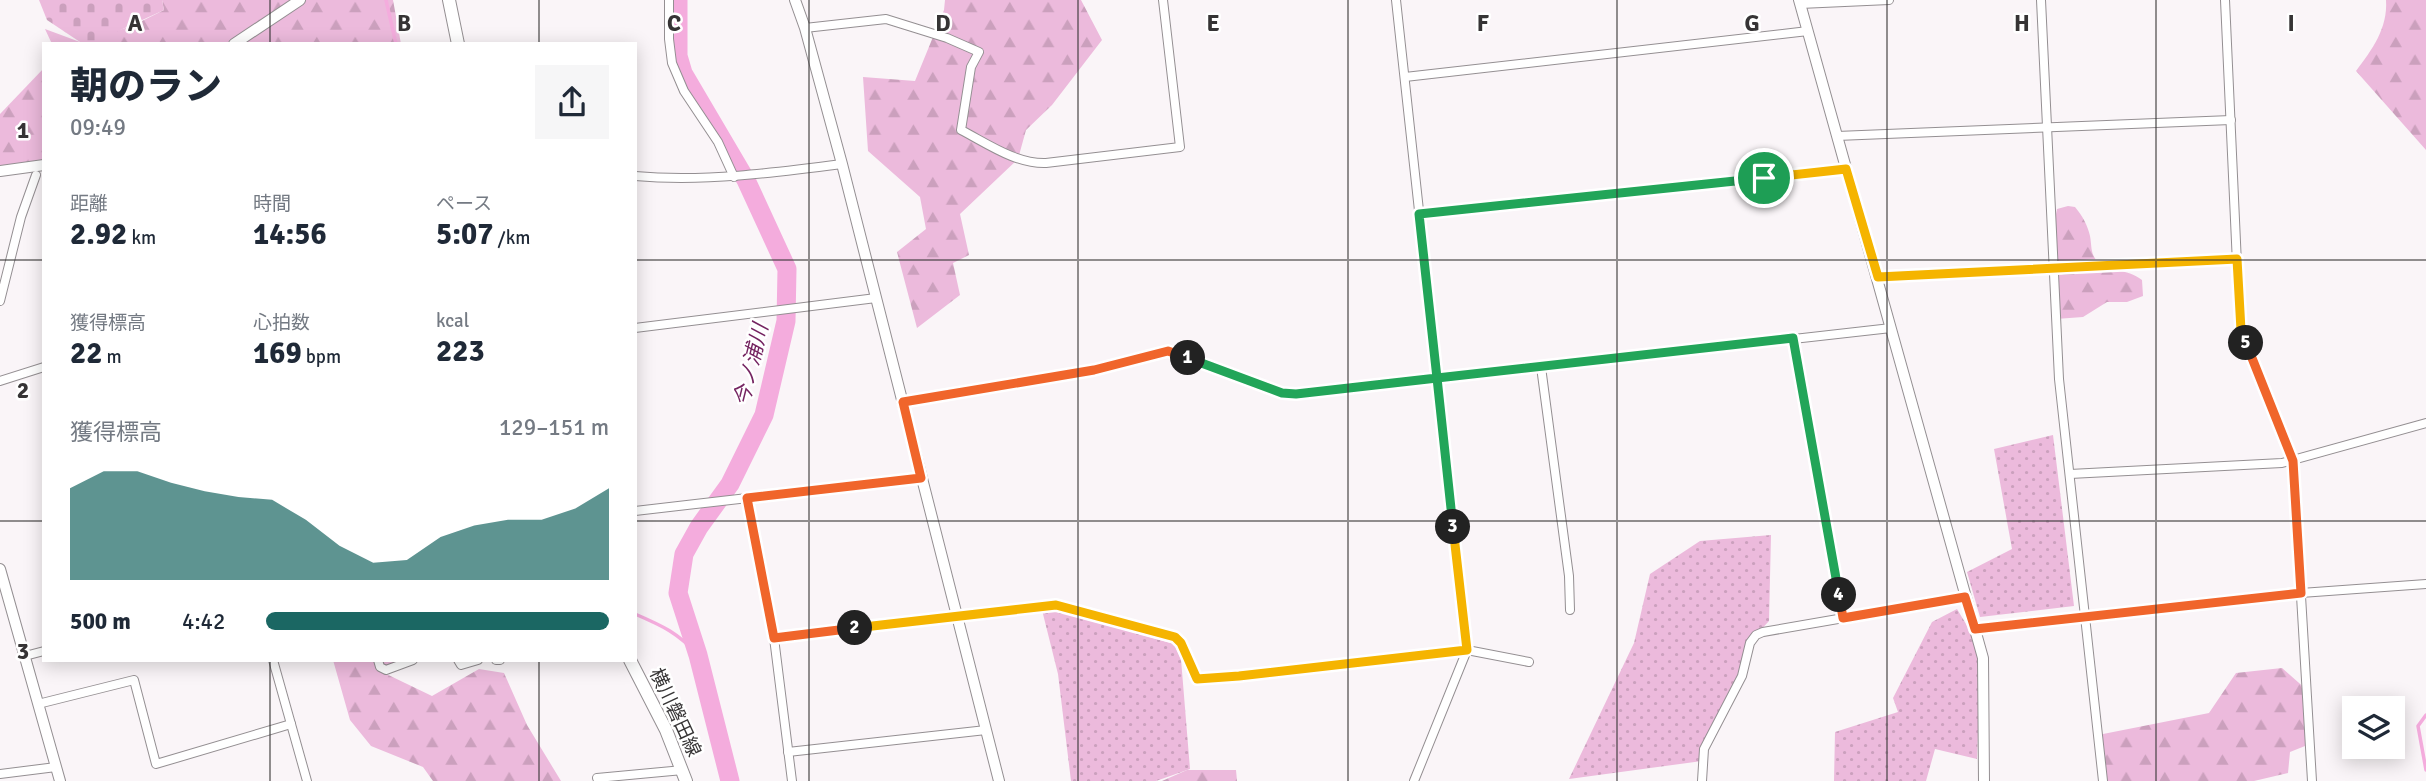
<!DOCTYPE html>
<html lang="ja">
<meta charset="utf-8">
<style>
:root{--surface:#fff;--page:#f6f6f7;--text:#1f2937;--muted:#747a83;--accent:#1b6763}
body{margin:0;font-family:Signika,"Noto Sans JP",sans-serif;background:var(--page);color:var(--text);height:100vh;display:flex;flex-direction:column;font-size:26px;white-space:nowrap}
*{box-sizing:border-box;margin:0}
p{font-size:23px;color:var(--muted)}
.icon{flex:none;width:38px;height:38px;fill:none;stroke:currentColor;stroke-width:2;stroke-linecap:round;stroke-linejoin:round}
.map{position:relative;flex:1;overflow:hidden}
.drawer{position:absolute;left:42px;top:42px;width:595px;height:620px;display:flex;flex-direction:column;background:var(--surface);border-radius:0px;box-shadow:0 4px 18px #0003}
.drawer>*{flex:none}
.tools{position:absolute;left:2342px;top:696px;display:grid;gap:14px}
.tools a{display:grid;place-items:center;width:63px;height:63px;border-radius:0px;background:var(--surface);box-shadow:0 4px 18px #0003;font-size:35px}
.pin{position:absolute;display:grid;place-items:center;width:60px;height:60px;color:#fff;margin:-30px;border:4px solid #fff;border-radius:50%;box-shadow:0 2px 7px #0007}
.km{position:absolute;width:35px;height:35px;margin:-18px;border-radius:50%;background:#222;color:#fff;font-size:19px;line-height:35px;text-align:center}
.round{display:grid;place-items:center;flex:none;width:74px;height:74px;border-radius:0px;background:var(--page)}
.headline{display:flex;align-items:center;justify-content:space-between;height:119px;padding:0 28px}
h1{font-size:38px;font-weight:800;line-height:52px}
.stats{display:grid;grid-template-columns:repeat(3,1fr);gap:10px;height:119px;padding:7px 28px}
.stats div{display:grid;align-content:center}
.stats b{font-size:30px;font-weight:800}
.stats small{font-size:19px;font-weight:400}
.stats p{font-size:19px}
.chart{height:196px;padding:14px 28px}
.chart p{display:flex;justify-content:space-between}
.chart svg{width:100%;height:126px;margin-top:7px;fill:var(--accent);opacity:.7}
ul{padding:0 28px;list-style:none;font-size:23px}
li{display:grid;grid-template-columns:112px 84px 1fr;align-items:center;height:52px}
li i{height:18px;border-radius:9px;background:var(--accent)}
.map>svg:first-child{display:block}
.grass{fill:url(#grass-dots)}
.forest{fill:url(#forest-firs)}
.cemetery{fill:url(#cemetery-stones)}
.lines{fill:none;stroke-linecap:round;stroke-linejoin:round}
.stream{stroke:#f4acdd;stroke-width:3.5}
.river{stroke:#f4acdd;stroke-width:19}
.minor-casing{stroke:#948f92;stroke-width:10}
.tertiary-casing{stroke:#948f92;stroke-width:12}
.secondary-casing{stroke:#948f92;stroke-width:14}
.minor{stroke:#fff;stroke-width:8}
.tertiary{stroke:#fff;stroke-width:10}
.secondary{stroke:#fff;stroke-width:12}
.split-1-casing{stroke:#fff;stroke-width:14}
.split-2-casing{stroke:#fff;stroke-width:14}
.split-3-casing{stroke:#fff;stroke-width:14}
.split-4-casing{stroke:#fff;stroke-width:14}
.split-5-casing{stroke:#fff;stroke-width:14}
.split-6-casing{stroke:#fff;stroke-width:14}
.split-1{stroke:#22a559;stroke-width:9}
.split-2{stroke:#f0652b;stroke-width:9}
.split-3{stroke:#f5b400;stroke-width:9}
.split-4{stroke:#22a559;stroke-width:9}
.split-5{stroke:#f0652b;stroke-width:9}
.split-6{stroke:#f5b400;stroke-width:9}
.grid{fill:none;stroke:#363435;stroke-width:2;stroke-opacity:0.55}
.labels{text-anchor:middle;stroke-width:5;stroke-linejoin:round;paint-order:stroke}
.street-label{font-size:19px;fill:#363435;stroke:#fff}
.water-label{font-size:21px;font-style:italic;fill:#752461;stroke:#fff}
.grid-label{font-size:23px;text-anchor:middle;font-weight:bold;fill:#363435;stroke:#fff;stroke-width:5;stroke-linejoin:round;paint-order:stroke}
</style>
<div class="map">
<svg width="2426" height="781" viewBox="0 0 2426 781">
<defs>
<pattern id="grass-dots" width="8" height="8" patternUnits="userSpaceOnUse" patternTransform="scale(1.75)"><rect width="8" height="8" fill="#ecbadc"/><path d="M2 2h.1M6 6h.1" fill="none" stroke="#cba0bd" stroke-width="1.8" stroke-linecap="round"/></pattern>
<pattern id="forest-firs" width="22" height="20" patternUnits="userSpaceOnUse" patternTransform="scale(1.75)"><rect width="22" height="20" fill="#ecbadc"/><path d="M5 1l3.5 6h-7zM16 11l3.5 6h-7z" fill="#cba0bd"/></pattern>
<pattern id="cemetery-stones" width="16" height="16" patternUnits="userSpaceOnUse" patternTransform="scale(1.75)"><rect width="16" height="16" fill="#ecbadc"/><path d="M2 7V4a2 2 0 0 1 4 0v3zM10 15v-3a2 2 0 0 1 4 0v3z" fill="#cba0bd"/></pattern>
</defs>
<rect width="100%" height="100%" fill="#faf5f8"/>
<g class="grass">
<polygon points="2053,435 2074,606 1980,617 1967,572 2012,549 1994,449"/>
<polygon points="1771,535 1769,621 1756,635 1702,761 1569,779 1634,643 1650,574 1700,541"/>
<polygon points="1041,606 1174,644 1181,659 1190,769 1156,781 1071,781 1058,674"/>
<polygon points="1957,609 1981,649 1977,759 1935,749 1926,781 1834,781 1835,732 1898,712 1893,698 1932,622"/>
</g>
<g class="forest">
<polygon points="162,0 393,0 401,44 52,44 45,29 80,42 132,26 164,10"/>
<polygon points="945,0 1081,0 1102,40 1052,105 1026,130 1018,159 960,214 969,255 953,263 960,295 917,328 897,252 926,229 920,197 868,151 863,77 915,81 944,10"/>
<path d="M2386,0h40v150l-70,-79c16,-21 32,-43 30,-71z"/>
<polygon points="44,68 44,163 0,169 0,114"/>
<path d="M2068,206l7,1c7,8 13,19 15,29 2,10 0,18 8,26 9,10 29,6 44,18l1,16 -16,6h-20l-24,15 -27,2 -1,-100 2,-10z"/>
<polygon points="333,660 411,660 378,670 432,696 479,669 504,673 527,725 561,781 433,781 423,767 371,746 350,720"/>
<polygon points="2282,668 2307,690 2310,744 2290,752 2288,773 2254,781 2103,781 2098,735 2209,713 2236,673"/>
<polygon points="1187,770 1236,770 1237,781 1162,781"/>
</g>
<polygon class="cemetery" points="39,0 162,0 164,10 90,44 83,44 47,20"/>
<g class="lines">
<g class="stream">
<polyline points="386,0 396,44"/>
<path d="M635,614c28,12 43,19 63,41"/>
<polyline points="2426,715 2418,726 2426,770"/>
</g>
<polyline class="river" points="678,0 678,56 683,73 746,180 787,269 786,321 764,415 730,484 699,527 684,554 678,593 698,655 730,781"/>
<g class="minor-casing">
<g id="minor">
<polyline points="669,0 669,39 672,63 684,91 718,142 734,177"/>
<polyline points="1396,0 1467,650 1414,781"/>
<polyline points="2041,0 2059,379 2103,781"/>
<polyline points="2225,0 2240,330 2293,461 2312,781"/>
<polyline points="1800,4 1889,0"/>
<path d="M805,28l81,-9 61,19 32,14 -8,15 -10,63c27,14 55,34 85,33l134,-16 -17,-147"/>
<polyline points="1405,77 1808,31"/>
<polyline points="1837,136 2231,120"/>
<path d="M635,176c69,6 138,-3 207,-12"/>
<polyline points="1419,214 1846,169"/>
<polyline points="1878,277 2237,259"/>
<polyline points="0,301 21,217 36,175"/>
<polyline points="635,328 876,298"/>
<polyline points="1793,338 1843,618"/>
<polyline points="1541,367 1569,576 1570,610"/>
<polyline points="0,381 44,367"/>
<polyline points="903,402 1094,370 1169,351 1282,393 1296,395 1891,328"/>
<polyline points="2070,474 2282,463 2426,423"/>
<polyline points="747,498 774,638 792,781"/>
<polyline points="635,511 921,478"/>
<polyline points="1975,629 2301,593 2426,584"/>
<polyline points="774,638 1056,605 1175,637 1181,643 1197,679 1239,676 1467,650 1529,662"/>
<polyline points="25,656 44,651"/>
<polyline points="273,660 307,781"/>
<polyline points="378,660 380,667 386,670 413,660"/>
<polyline points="458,660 461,665 478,660"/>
<polyline points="496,660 500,660"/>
<polyline points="38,704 134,680 156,764 291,724"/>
<polyline points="788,752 986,730"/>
<polyline points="0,774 56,767"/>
<polyline points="597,778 683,770"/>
<polyline points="1702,781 1704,749 1742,676 1750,643 1756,635 1763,632 1965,597"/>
</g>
</g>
<g class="tertiary-casing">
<g id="tertiary">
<polyline points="795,0 805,28 842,164 999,781"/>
<polyline points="1799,0 1983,658 1984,781"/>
<polyline points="234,44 300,0"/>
<polyline points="0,171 44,165"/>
<polyline points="0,569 60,781"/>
</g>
</g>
<g class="secondary-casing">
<g id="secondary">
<polyline points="449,0 458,44"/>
<polyline points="630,660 666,730 686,781"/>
</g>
</g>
<use href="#minor" class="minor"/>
<use href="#tertiary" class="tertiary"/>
<use href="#secondary" class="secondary"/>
</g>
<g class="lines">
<g class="split-1-casing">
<polyline id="split-1" points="1188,358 1282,393 1296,394 1437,378 1419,214 1764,178"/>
</g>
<g class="split-2-casing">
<polyline id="split-2" points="855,628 774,638 747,498 921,478 903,402 1094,370 1168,351 1188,358"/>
</g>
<g class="split-3-casing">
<polyline id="split-3" points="855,628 1056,605 1175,637 1181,643 1197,679 1239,676 1467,650 1453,527"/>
</g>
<g class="split-4-casing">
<polyline id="split-4" points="1453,527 1437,378 1793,338 1839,595"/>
</g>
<g class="split-5-casing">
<polyline id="split-5" points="1839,595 1843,618 1965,597 1975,629 2301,593 2293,461 2246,343"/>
</g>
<g class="split-6-casing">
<polyline id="split-6" points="1764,178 1846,169 1878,277 2237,259 2241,330 2246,343"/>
</g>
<use href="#split-1" class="split-1"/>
<use href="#split-2" class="split-2"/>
<use href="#split-3" class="split-3"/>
<use href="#split-4" class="split-4"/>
<use href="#split-5" class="split-5"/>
<use href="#split-6" class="split-6"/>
</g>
<path class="grid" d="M270,0v44M539,0v44M809,0v781M1078,0v781M1348,0v781M1617,0v781M1887,0v781M2156,0v781M0,260h44M635,260h1791M0,521h44M635,521h1791M270,660v121M539,660v121"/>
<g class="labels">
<g class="street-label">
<text transform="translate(676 712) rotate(65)" y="7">横川磐田線</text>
</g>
<g class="water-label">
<text transform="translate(751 365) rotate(-76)" y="7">今ノ浦川</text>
</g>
</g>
<g class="grid-label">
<text x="135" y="31">A</text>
<text x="404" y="31">B</text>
<text x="674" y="31">C</text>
<text x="943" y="31">D</text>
<text x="1213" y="31">E</text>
<text x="1483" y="31">F</text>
<text x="1752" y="31">G</text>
<text x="2022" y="31">H</text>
<text x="2291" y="31">I</text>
<text x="23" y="138">1</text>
<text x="23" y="398">2</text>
<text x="23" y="659">3</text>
</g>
</svg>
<div class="tools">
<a><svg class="icon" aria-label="layers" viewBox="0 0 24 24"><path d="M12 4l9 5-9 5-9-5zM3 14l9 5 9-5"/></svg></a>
</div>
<div class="pin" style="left:1764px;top:178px;background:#1e9e55"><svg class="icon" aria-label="arrive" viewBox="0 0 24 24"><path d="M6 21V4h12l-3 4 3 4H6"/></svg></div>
<b class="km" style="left:1188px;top:358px">1</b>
<b class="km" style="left:855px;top:628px">2</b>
<b class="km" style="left:1453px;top:527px">3</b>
<b class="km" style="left:1839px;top:595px">4</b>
<b class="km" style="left:2246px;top:343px">5</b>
<section class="drawer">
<div class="headline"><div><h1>朝のラン</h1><p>09:49</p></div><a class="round"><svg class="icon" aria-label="share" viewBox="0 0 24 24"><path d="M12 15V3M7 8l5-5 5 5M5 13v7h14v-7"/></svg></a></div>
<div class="stats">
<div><p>距離</p><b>2.92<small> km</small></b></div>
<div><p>時間</p><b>14:56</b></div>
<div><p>ペース</p><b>5:07<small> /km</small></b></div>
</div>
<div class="stats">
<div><p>獲得標高</p><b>22<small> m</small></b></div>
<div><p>心拍数</p><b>169<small> bpm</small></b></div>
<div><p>kcal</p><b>223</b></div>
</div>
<div class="chart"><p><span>獲得標高</span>129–151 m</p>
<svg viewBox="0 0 160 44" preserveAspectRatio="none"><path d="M0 44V12L10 6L20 6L30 10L40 13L50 15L60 16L70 23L80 32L90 38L100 37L110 29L120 25L130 23L140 23L150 19L160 12V44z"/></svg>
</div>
<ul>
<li><b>500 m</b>4:42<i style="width:100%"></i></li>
</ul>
</section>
</div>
